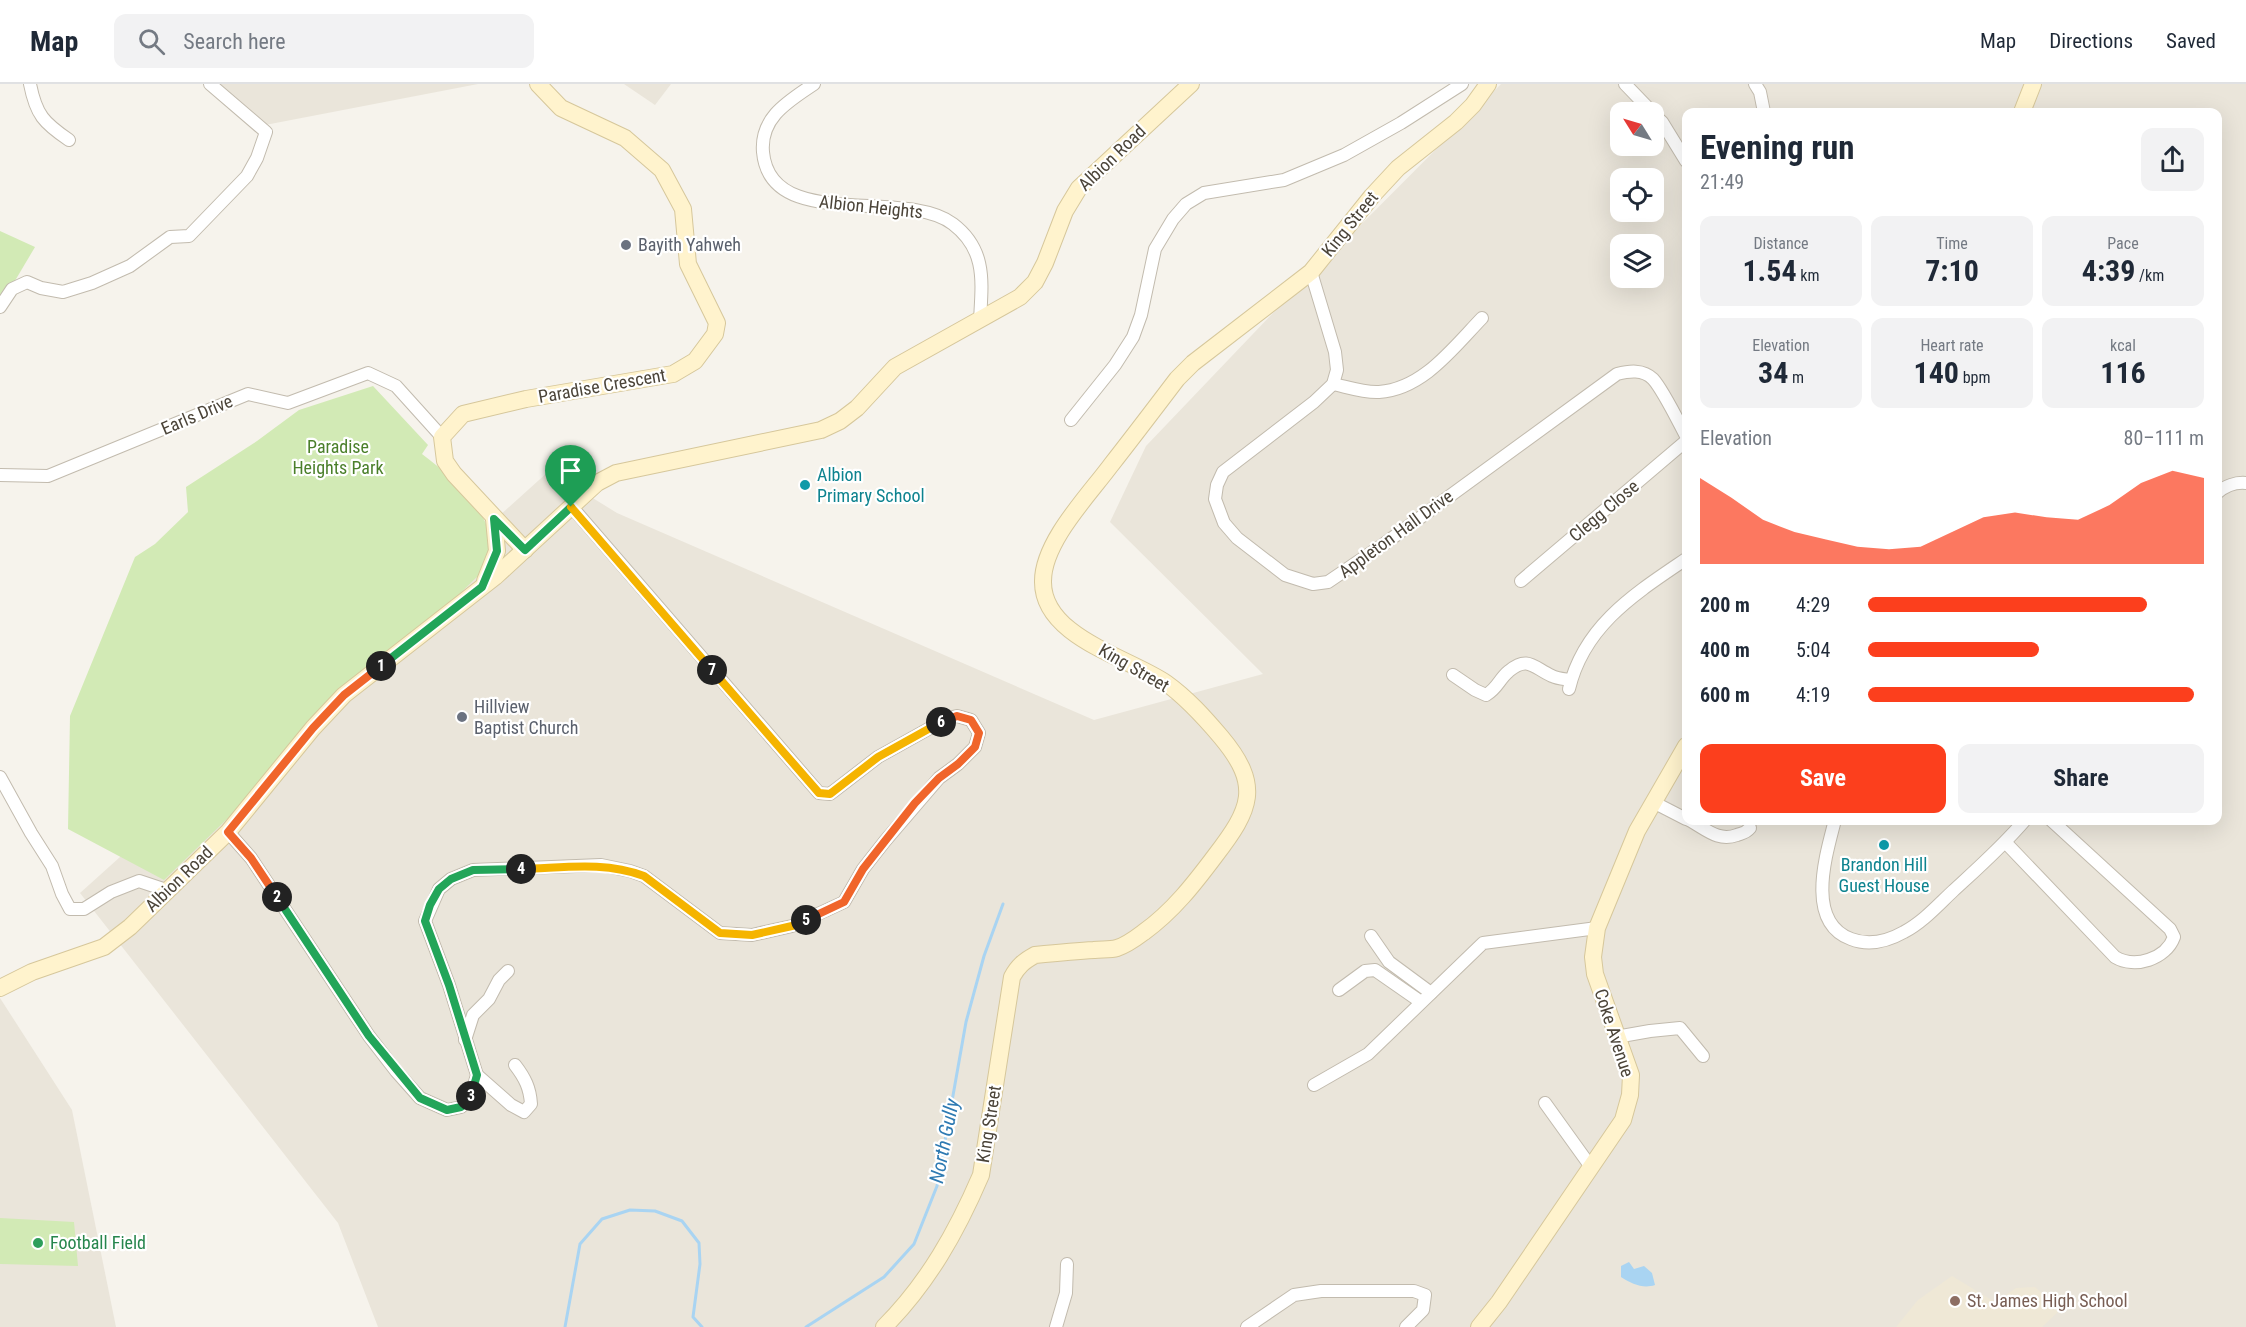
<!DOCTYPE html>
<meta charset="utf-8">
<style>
:root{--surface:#fff;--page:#f2f2f3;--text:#1f2937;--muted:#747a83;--line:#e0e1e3;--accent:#fc3f1d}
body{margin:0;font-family:"Roboto Condensed",sans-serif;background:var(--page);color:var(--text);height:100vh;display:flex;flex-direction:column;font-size:22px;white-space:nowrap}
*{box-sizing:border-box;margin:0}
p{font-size:20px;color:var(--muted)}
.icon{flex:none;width:33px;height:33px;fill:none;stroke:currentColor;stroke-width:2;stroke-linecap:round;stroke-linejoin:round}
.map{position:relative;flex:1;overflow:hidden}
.panel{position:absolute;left:1682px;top:24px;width:540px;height:717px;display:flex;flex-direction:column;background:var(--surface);border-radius:12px;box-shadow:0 6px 24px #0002}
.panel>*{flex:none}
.needle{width:39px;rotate:307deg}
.fabs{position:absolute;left:1610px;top:18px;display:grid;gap:12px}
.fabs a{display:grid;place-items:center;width:54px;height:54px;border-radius:12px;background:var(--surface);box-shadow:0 6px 24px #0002;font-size:30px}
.pin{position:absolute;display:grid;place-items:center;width:51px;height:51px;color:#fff;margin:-62px -26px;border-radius:50% 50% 50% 0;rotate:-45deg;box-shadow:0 0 6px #0007}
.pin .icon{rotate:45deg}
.km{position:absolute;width:30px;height:30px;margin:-15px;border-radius:50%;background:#222;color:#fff;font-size:16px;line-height:30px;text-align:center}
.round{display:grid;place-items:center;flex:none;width:63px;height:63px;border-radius:12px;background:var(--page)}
.summary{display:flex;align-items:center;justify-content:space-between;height:102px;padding:0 18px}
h1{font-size:33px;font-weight:700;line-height:45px}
.stats{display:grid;grid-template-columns:repeat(3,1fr);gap:9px;height:102px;padding:6px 18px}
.stats div{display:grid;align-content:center;border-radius:12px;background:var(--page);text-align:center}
.stats b{font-size:30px;font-weight:700}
.stats small{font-size:16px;font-weight:400}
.stats p{font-size:16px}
.chart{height:168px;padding:12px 18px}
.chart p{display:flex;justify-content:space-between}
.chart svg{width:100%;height:108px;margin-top:6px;fill:var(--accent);opacity:.7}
.primary-button{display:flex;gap:12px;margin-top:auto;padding:12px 18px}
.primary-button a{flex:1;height:69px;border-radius:12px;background:var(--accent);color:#fff;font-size:24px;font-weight:700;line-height:69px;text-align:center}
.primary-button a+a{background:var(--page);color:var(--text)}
ul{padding:0 18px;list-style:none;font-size:20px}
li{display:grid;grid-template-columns:96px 72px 1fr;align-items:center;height:45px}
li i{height:15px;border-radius:8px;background:var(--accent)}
header{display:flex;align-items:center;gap:36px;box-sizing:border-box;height:84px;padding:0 30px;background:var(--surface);border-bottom:2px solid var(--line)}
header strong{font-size:28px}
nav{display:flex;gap:33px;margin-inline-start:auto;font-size:21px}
.search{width:420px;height:54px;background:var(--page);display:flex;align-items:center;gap:15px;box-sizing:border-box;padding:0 21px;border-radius:12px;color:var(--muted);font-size:22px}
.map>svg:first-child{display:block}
.residential{fill:#eae5da;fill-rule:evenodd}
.education{fill:#efe8d6}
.green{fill:#d2eab5}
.water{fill:#a9d4f2}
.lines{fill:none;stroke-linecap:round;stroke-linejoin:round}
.stream{stroke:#a9d4f2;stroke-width:3}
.street-casing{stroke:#c2bbae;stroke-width:14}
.secondary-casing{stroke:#d6c79b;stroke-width:18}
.street{stroke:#fff;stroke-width:12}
.secondary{stroke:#fff3cd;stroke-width:16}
.split-1-casing{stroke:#fff;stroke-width:12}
.split-2-casing{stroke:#fff;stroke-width:12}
.split-3-casing{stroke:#fff;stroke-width:12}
.split-4-casing{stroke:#fff;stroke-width:12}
.split-5-casing{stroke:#fff;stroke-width:12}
.split-6-casing{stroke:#fff;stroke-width:12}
.split-7-casing{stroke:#fff;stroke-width:12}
.split-8-casing{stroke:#fff;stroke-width:12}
.split-1{stroke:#22a559;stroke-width:8}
.split-2{stroke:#f0652b;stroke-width:8}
.split-3{stroke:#22a559;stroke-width:8}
.split-4{stroke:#22a559;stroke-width:8}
.split-5{stroke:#f5b400;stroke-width:8}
.split-6{stroke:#f0652b;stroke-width:8}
.split-7{stroke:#f5b400;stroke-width:8}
.split-8{stroke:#f5b400;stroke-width:8}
.worship-dot{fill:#6b7280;stroke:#fff;stroke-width:2}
.culture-dot{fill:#0f9aa8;stroke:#fff;stroke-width:2}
.leisure-dot{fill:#2e9e5b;stroke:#fff;stroke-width:2}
.education-dot{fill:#8d6e63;stroke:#fff;stroke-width:2}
.labels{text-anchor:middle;stroke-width:4.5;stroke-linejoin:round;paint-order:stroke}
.street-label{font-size:18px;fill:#4b4439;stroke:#fff}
.worship-label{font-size:18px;fill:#5b616d;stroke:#fff;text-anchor:start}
.park-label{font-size:18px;fill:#4a7f2a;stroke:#fff}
.culture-label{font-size:18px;fill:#0d838f;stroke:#fff;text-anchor:start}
.leisure-label{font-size:18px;fill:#27864d;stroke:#fff;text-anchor:start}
.education-label{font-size:18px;fill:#785e54;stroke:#fff;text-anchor:start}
.water-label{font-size:20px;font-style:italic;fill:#2e7ab2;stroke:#fff}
</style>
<header>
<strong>Map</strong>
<div class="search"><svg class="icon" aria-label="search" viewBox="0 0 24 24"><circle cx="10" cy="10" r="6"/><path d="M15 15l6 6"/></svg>Search here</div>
<nav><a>Map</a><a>Directions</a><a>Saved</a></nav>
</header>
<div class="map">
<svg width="2246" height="1243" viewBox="0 0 2246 1243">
<rect width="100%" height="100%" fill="#f6f3ec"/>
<g class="residential">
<polygon points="203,0 478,0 260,42"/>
<polygon points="624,0 671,0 655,21"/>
<path d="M1501,0h745v1243h-1868l-40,-104 -258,-330 469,-422 68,42 477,207 169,-46 -153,-152 36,-76 126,-132zM1620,28h33v34h-33zM1686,28h531v708h-531zM1620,94h33v34h-33zM1620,160h33v34h-33z"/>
<polygon points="0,914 72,1026 116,1243 0,1243"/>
</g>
<polygon class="education" points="1952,1192 1995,1218 2016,1204 2035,1203 2060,1226 2042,1243 1896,1243 1918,1216"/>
<g class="green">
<polygon points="0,147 35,163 0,222"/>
<path d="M373,302l55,59 -6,9c27,20 72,59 69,96 -1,8 -8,18 -12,25l-315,305 -96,-51 2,-113 65,-159 20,-13 33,-32 -2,-25 71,-46 42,-31z"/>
<polygon points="0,1134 74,1138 78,1182 0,1180"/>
</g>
<path class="water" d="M1629,1178l5,7 10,-3 8,7 3,12c-12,4 -23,-1 -34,-8v-11z"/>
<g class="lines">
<g class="stream">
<polyline points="565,1243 580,1160 602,1135 630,1126 655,1127 682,1137 699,1159 700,1180 693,1233 702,1243"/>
<polyline points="806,1243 884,1193 914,1160 937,1102 966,938 984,872 1003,820"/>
</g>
<g class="street-casing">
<g id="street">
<path d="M30,0c6,31 14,39 39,56"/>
<path d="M814,0c-25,17 -54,33 -51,68 7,81 142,35 190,72 34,26 29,58 27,96"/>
<polyline points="1625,0 1652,28"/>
<polyline points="1755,0 1760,8 1764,28"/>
<polyline points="1653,30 1662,38 1686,77"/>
<path d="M1311,188l24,80 2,18 -4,14 -19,18 -91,70 -6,13 -2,14 9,24 13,15 48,37 28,9 15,-2 56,-38 233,-170c12,-3 26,-5 36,5 10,11 25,42 33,57"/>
<polyline points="0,223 12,205 27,198 41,204 63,208 92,199 130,182 170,153 189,152 247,92 257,74 266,48 210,0"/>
<path d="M1333,300c14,3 32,9 46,8 44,-3 74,-44 103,-74"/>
<polyline points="1071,336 1115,281 1133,253 1141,231 1155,165 1173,135 1186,120 1204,109 1284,96 1344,71 1401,39 1462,0"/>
<polyline points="0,391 48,392 248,310 288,319 368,289 396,302 442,353"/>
<path d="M2217,409c8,-7 19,-11 29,-10"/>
<polyline points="1521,497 1686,357"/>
<path d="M1453,591l22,15 11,5c12,-7 13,-16 23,-24 19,-16 25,-3 43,5 6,3 13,3 19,4"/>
<path d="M1569,605c15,-64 67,-96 117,-130"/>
<polyline points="0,693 31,749 52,782 62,810 70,825 84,825 111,808 139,797 166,806"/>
<polyline points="1653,718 1686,735"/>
<path d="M1689,736c17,9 29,22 48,15 6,-2 9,-2 13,-7"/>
<path d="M1835,736c-9,35 -30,102 16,119 18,7 37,2 53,-7 19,-10 34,-27 49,-41 25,-23 50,-45 72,-71"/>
<polyline points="228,748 251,774 369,952 396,987 420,1014 447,1026 461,1023 471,1012 477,991 449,901 425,837 439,805 451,795 473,786 601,781 630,787 644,792 720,849 752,851 792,842 844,818 863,785 885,757 939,694 958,680 975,663 979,649 971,636 957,632 948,634 878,673 830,710 819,709 571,422"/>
<path d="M2006,759l109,114c20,12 51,2 59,-20l-4,-8 -119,-109"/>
<polyline points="1371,852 1389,878 1431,909"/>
<polyline points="1339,906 1365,887 1375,886 1421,918"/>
<polyline points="1616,953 1650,947 1680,944 1703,972"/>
<polyline points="465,956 473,931 489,915 499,896 508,887"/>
<path d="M477,991l34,30 13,7 7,-8c-1,-16 -6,-26 -16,-39"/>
<polyline points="1314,1001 1368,970 1483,859 1597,844"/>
<polyline points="1545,1019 1591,1083"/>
<polyline points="1056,1243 1066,1209 1067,1180"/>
<polyline points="1247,1243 1294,1211 1321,1207 1414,1207 1425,1211 1423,1226 1406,1243"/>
</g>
</g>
<g class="secondary-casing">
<g id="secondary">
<polyline points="2022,28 2033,0"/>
<polyline points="525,466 454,390 445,377 442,353 463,330 526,315 673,290 695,277 715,250 717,239 688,180 683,125 662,86 625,54 561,24 538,0"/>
<polyline points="485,497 497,467 494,435"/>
<polyline points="0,904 32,888 104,863 130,843 228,748 313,644 344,611 495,493 597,399 616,389 821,346 840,337 857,324 895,283 1020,213 1035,198 1045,179 1065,127 1079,104 1191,0"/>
<path d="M884,1243c44,-44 73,-96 97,-152l31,-198c6,-11 12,-16 23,-22 20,-2 40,-4 59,-5 7,-1 16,0 23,-2 10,-3 19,-10 27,-16 29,-21 50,-48 71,-76 36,-47 47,-70 6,-119 -17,-20 -34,-39 -55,-54 -38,-26 -124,-46 -123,-102 0,-39 45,-85 68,-116 22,-28 44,-57 66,-86l16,-16 118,-91 61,-76 26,-28 58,-46 17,-17 15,-21"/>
<polyline points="1479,1243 1499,1218 1623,1036 1630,1011 1631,991 1595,890 1593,873 1597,844 1637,747 1686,662"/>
</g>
</g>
<use href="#street" class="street"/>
<use href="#secondary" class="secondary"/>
</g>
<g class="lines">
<g class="split-1-casing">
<polyline id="split-1" points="381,582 482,503 497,467 494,435 525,466 571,423"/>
</g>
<g class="split-2-casing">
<polyline id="split-2" points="277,813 251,774 228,748 313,644 344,611 381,582"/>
</g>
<g class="split-3-casing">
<polyline id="split-3" points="277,813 369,952 420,1014 447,1026 461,1023 471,1012"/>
</g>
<g class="split-4-casing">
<polyline id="split-4" points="471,1012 477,991 449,901 425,837 430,821 439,805 451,795 473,786 521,785"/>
</g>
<g class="split-5-casing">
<path id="split-5" d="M521,785c43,-1 82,-8 123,7l76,57 32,2 40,-9 14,-6"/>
</g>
<g class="split-6-casing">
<polyline id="split-6" points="806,836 844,818 863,785 885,757 915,719 939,694 958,680 975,663 979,649 971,636 957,632 941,638"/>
</g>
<g class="split-7-casing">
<polyline id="split-7" points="712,586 819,709 830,710 878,673 941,638"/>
</g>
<g class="split-8-casing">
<polyline id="split-8" points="571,423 712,586"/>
</g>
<use href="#split-1" class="split-1"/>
<use href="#split-2" class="split-2"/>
<use href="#split-3" class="split-3"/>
<use href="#split-4" class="split-4"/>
<use href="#split-5" class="split-5"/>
<use href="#split-6" class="split-6"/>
<use href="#split-7" class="split-7"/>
<use href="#split-8" class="split-8"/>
</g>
<g class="worship-dot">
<circle cx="626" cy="161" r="6"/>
<circle cx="462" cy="633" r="6"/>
</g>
<g class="culture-dot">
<circle cx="805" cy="401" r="6"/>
<circle cx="1884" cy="761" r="6"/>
</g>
<circle class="leisure-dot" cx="38" cy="1159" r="6"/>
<circle class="education-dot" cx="1955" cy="1217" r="6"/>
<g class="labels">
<g class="street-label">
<text transform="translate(1112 74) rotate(-44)" y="6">Albion Road</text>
<text transform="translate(871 123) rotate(6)" y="6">Albion Heights</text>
<text transform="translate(1350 140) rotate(-51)" y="6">King Street</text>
<text transform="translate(602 302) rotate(-10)" y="6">Paradise Crescent</text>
<text transform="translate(197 331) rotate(-23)" y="6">Earls Drive</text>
<text transform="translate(1604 427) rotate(-40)" y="6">Clegg Close</text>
<text transform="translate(1396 450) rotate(-36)" y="6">Appleton Hall Drive</text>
<text transform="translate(1134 584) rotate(30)" y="6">King Street</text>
<text transform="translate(179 795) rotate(-44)" y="6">Albion Road</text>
<text transform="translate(1614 949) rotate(72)" y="6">Coke Avenue</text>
<text transform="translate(989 1040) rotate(-81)" y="6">King Street</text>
</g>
<g class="worship-label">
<text x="638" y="167">Bayith Yahweh</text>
<text x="474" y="629">Hillview<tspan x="474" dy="21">Baptist Church</tspan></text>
</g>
<g class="park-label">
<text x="338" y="369">Paradise<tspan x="338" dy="21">Heights Park</tspan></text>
</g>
<g class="culture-label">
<text x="817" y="397">Albion<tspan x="817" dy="21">Primary School</tspan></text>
<text x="1884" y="787" text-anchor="middle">Brandon Hill<tspan x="1884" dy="21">Guest House</tspan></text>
</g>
<g class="leisure-label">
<text x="50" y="1165">Football Field</text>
</g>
<g class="education-label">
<text x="1967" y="1223">St. James High School</text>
</g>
<g class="water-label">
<text transform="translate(944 1057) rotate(-79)" y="7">North Gully</text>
</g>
</g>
</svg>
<div class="fabs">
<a><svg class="needle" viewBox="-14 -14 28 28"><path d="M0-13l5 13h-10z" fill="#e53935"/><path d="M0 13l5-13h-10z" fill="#747a83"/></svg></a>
<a><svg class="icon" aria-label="locate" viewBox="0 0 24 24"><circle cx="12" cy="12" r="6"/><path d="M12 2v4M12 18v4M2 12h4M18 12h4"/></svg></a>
<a><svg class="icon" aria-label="layers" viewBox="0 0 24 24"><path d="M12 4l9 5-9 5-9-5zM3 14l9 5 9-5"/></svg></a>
</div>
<div class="pin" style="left:571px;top:423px;background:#1e9e55"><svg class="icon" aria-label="arrive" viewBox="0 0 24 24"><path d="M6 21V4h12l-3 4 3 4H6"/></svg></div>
<b class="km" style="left:381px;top:582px">1</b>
<b class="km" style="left:277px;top:813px">2</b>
<b class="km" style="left:471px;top:1012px">3</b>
<b class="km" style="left:521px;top:785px">4</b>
<b class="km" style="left:806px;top:836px">5</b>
<b class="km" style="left:941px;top:638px">6</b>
<b class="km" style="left:712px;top:586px">7</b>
<section class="panel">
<div class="summary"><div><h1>Evening run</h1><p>21:49</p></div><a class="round"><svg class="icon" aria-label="share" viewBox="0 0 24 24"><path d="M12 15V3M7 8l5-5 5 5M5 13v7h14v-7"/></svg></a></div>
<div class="stats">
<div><p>Distance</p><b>1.54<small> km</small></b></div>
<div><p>Time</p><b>7:10</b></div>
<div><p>Pace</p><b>4:39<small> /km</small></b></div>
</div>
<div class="stats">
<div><p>Elevation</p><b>34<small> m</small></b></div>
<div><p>Heart rate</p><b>140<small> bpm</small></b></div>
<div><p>kcal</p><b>116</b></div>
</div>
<div class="chart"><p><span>Elevation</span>80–111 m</p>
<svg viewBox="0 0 160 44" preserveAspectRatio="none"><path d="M0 44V9L10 17L20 26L30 31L40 34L50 37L60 38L70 37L80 31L90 25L100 23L110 25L120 26L130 20L140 11L150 6L160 9V44z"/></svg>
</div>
<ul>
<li><b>200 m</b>4:29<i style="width:83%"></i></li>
<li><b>400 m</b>5:04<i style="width:51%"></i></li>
<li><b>600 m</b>4:19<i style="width:97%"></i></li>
</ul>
<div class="primary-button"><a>Save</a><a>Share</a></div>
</section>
</div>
